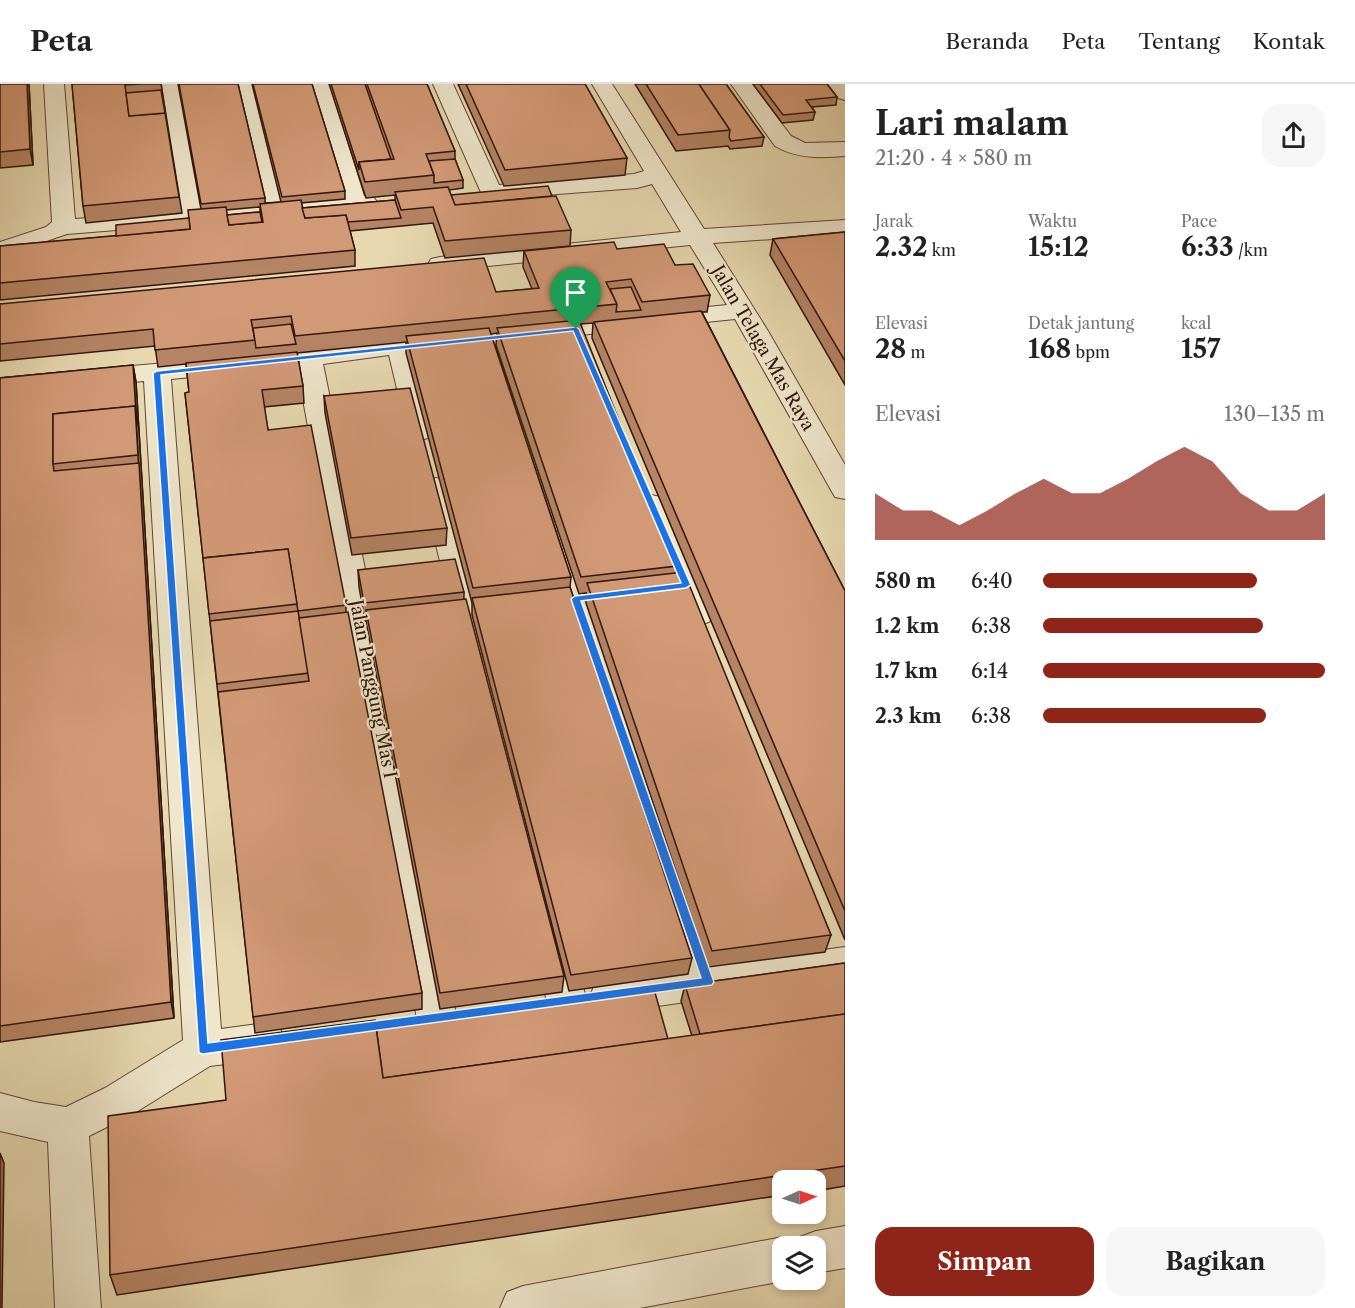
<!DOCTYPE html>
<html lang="id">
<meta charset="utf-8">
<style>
:root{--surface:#fff;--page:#f6f6f6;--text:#222;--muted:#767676;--line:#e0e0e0;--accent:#8f2418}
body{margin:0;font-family:"Libre Caslon Text",serif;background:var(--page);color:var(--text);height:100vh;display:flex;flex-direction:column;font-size:22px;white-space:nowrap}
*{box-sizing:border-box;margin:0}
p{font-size:20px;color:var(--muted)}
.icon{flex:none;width:33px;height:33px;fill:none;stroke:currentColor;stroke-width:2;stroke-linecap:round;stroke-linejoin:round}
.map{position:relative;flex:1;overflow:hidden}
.sheet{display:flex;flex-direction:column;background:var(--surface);width:510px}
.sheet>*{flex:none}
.needle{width:39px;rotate:87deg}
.buttons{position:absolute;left:772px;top:1086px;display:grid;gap:12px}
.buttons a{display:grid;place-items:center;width:54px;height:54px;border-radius:12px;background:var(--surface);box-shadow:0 3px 9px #0003;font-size:30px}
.pin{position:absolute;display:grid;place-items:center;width:51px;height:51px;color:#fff;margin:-62px -26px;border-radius:50% 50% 50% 0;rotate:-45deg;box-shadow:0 0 6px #0007}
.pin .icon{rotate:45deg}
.round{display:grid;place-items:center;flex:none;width:63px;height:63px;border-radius:18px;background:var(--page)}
.overview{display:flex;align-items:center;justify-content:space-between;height:102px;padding:0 30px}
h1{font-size:33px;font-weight:700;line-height:45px}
.figures{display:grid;grid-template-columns:repeat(3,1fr);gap:9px;height:102px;padding:6px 30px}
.figures div{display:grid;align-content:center}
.figures b{font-size:26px;font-weight:700}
.figures small{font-size:16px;font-weight:400}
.figures p{font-size:16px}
.chart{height:168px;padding:12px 30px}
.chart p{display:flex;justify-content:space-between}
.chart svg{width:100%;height:108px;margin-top:6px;fill:var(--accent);opacity:.7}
.primary-button{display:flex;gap:12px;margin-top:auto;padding:12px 30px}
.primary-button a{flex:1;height:69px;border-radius:18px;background:var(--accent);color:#fff;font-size:24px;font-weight:700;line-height:69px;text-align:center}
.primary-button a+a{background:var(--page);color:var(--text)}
ul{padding:0 30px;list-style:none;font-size:20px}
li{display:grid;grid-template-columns:96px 72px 1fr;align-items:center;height:45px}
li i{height:15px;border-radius:8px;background:var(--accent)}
header{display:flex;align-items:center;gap:36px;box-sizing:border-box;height:84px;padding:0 30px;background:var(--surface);border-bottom:2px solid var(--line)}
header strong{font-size:28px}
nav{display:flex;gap:33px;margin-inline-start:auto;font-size:21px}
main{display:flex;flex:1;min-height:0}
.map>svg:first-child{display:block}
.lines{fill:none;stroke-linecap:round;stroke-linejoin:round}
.minor-casing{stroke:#5e4634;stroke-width:2}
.minor{fill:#efe6cc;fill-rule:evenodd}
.wall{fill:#b58465;stroke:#31150b;stroke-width:1.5;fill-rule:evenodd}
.shaded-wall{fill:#936b53;stroke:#31150b;stroke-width:1.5}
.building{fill:#d29976;stroke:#31150b;stroke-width:1.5}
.route{fill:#1a73e8;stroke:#fff;stroke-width:1.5;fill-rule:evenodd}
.labels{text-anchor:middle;stroke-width:4.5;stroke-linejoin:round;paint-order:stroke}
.street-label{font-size:18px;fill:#31150b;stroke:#efe6cc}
</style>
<header>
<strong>Peta</strong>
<nav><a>Beranda</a><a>Peta</a><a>Tentang</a><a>Kontak</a></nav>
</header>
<main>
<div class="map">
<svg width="845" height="1224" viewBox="0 0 845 1224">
<rect width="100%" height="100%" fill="#e7d8b0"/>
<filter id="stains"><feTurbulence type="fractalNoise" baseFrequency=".00333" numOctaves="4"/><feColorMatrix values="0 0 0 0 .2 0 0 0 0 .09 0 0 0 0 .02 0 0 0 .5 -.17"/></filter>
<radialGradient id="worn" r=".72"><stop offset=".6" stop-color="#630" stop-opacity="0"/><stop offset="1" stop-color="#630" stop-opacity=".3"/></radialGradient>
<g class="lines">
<g class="minor-casing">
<g id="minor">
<polygon points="44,0 64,0 75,135 180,127 162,0 182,0 203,125 263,120 235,0 255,0 286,118 342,114 309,0 329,0 364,112 374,114 378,119 374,124 366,126 67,150 0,173 0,158 46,143 52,138"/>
<polygon points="433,0 453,0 499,101 634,90 644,87 592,0 612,0 704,145 845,136 845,150 713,159 768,247 845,381 845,415 835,413 831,406 735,235 415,268 435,347 431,353 421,356 411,353 407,347 389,271 323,280 457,935 451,947 437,952 423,947 417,935 297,283 171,295 221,945 266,939 280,945 286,957 280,969 266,975 210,982 133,1030 89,1052 101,1224 55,1224 48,1058 0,1047 0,1009 34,1018 66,1023 105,1004 183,956 144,297 0,310 0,294 309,266 400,254 727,221 690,161 440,187 431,185 428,180 431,175 440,173 681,148 652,100 637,104 491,115 483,113"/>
<path d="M731,0h21l39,52 14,7 40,-1v14c-24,2 -48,3 -70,-10z"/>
<polygon points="827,0 845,0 845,16 838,14"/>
<polygon points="436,394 446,396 450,403 492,560 487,568 476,571 465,568 460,560 422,403 426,396"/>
<polygon points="651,411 661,413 666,420 714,530 709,538 698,541 687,538 682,530 636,420 641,413"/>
<polygon points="556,448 567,451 571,458 721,880 845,863 845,895 609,929 595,924 590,912 595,900 609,895 684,885 541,458 545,451"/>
<polygon points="552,841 565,846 571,857 587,918 581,930 567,935 553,930 547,918 533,857 539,846"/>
<polygon points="845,1142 845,1184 816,1189 816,1162 783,1162 783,1196 786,1196 783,1197 640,1224 500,1224 507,1208 523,1202 783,1153 798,1159 800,1153 816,1147"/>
</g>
</g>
<use href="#minor" class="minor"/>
</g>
<g class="wall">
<polygon points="0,0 29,0 33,81 0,84"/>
<polygon points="72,0 161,0 182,129 86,139 83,122"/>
<path d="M178,0h60l27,114v5l16,-1 -29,-118h60l33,107v8l-44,4 1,5 93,-8v-5l-29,3 -37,-114h98l28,67v8l8,21v8l-14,2 2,5 101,1 19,34 -1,16 -125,12 -12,-35 -83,8 5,19v16l-355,34v-54l116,-10 73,-18 12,-9zM260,123v5l-33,3 -1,-5z"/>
<polygon points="458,0 585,0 627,74 625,91 504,102"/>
<polygon points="635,0 726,0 764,53 762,62 730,65 728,62 676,67"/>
<polygon points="753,0 827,0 837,13 836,21 812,23 815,28 813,36 782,39"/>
<polygon points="845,148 845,301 770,171 773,155"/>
<polygon points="617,165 675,181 710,211 707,228 702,228 845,507 845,856 592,254 593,239 580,240 677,482 676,489 831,851 825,868 708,883 585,516 586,509 579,510 496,261 497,249 491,250 571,493 570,503 692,874 688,890 569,907 472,531 472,519 406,269 406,258 297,269 303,302 304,319 264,323 268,346 346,521 346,528 422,909 422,925 255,949 185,309 189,308 186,280 158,283 155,262 0,277 0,220 496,208 532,205 523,183 524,167"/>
<polygon points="133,281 136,298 139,347 174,934 0,958 0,294"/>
<polygon points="324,312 447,444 446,461 352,471 325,329"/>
<polygon points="358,486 464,508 464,515 564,892 562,908 440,925 367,543 366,536 365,537 359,503"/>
<polygon points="845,879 845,1102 816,1107 816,1096 783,1096 783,1111 117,1211 110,1191 376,943 668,955 692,952 681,917 685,901"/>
</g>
<g class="shaded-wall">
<polygon points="27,0 29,0 33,81 30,65"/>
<polygon points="133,281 136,298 139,347 136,330"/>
<polygon points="135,322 139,347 174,934 171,918"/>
<polygon points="0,1069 4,1079 2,1224 0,1224"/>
</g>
<g class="building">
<polygon points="0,0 27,0 30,65 0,68"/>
<polygon points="72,0 141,0 125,1 129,32 165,29 179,113 83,122"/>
<polygon points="179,0 238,0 265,114 201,120"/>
<polygon points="253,0 312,0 345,107 282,113"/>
<polygon points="331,0 365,0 391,75 359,78 359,86"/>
<polygon points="367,0 427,0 455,67 426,70 434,91 365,98 359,78 394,75"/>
<polygon points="466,0 585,0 627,74 505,86"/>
<polygon points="646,0 699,0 730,46 678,51"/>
<polygon points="699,0 726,0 764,53 731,57 729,53 730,46"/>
<polygon points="760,0 827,0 837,13 806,16 815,28 783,31"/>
<polygon points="161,6 165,29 129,32 126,9"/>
<polygon points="455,75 463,96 434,99 434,91 429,77"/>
<polygon points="548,102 552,112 455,121 451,111"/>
<polygon points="448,103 455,121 556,112 571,146 445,157 433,123 401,126 395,108"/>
<polygon points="301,116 305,134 346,131 355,166 0,199 0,162 190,145 188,126 226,123 229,141 263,138 260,120"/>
<polygon points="395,116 401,134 348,138 346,131 305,134 302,124"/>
<polygon points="260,128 262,138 229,141 227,131"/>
<polygon points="189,134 190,145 116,152 116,141"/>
<polygon points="845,148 845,277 773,155"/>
<polygon points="614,158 617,165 664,160 675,181 693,180 710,211 642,218 631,195 606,198 617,220 295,252 291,232 251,236 255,256 155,266 153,245 0,260 0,220 484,174 496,208 539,204 524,167"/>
<polygon points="631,203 641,226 616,228 617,220 610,205"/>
<polygon points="701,227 845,507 845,827 594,238"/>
<polygon points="579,236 677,482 581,493 497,244"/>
<polygon points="291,240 296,260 256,264 253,244"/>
<polygon points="489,244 571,493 473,504 406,252"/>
<polygon points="297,268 303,302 262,306 268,346 311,341 346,521 298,527 288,465 203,474 185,309 189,308 186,279"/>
<polygon points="133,281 136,329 135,322 53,330 53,380 54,387 139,379 171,918 0,942 0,294"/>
<polygon points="410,304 447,444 351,454 324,312"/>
<polygon points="135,322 138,371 53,380 53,330"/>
<polygon points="288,465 297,520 209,530 203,474"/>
<polygon points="455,475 464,508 364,519 358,486"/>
<polygon points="684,488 831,851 712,867 587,499"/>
<polygon points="570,503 692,874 571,891 472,514"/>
<polygon points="466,515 564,892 440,909 366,526"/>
<polygon points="298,527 309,589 217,600 210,537"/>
<polygon points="348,528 422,909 253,933 218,608 309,597 299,534"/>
<polygon points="845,879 845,930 700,950 685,901"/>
<polygon points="654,905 668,955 383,994 376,942"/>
<polygon points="845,930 845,1082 110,1191 108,1032 226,1016 221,956 375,936 383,994"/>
</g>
<path class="route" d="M576,243l3,2 112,256 -5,3 -105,13 133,381 -2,3 -509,69 -4,-1 -46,-680 4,-2zM573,247l108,252 -106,13 -4,3 130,379 -493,65 -47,-668z"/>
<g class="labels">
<g class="street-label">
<text transform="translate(763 264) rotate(60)" y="6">Jalan Telaga Mas Raya</text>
<text transform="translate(373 605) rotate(79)" y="6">Jalan Panggung Mas I</text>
</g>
</g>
<rect width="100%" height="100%" filter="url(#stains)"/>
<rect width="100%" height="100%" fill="url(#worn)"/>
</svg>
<div class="buttons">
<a><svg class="needle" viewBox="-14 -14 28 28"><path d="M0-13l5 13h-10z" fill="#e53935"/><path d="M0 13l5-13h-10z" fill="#767676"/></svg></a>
<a><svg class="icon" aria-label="layers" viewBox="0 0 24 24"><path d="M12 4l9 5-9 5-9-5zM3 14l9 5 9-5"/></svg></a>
</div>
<div class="pin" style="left:576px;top:245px;background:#1e9e55"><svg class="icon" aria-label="arrive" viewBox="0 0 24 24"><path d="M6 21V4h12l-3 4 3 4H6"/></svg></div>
</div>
<section class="sheet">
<div class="overview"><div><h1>Lari malam</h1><p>21:20 · 4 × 580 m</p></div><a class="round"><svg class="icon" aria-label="share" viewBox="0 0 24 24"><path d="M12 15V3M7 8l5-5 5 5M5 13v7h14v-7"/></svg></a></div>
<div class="figures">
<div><p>Jarak</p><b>2.32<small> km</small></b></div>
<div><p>Waktu</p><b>15:12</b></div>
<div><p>Pace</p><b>6:33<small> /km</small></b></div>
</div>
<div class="figures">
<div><p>Elevasi</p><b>28<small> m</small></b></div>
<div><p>Detak jantung</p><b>168<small> bpm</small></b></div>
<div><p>kcal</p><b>157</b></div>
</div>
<div class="chart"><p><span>Elevasi</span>130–135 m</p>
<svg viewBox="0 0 160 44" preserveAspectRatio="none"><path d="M0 44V25L10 32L20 32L30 38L40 32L50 25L60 19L70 25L80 25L90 19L100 12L110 6L120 12L130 25L140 32L150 32L160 25V44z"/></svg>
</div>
<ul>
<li><b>580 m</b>6:40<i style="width:76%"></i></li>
<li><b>1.2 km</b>6:38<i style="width:78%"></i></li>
<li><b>1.7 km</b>6:14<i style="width:100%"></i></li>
<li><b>2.3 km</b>6:38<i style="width:79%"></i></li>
</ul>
<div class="primary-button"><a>Simpan</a><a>Bagikan</a></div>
</section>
</main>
